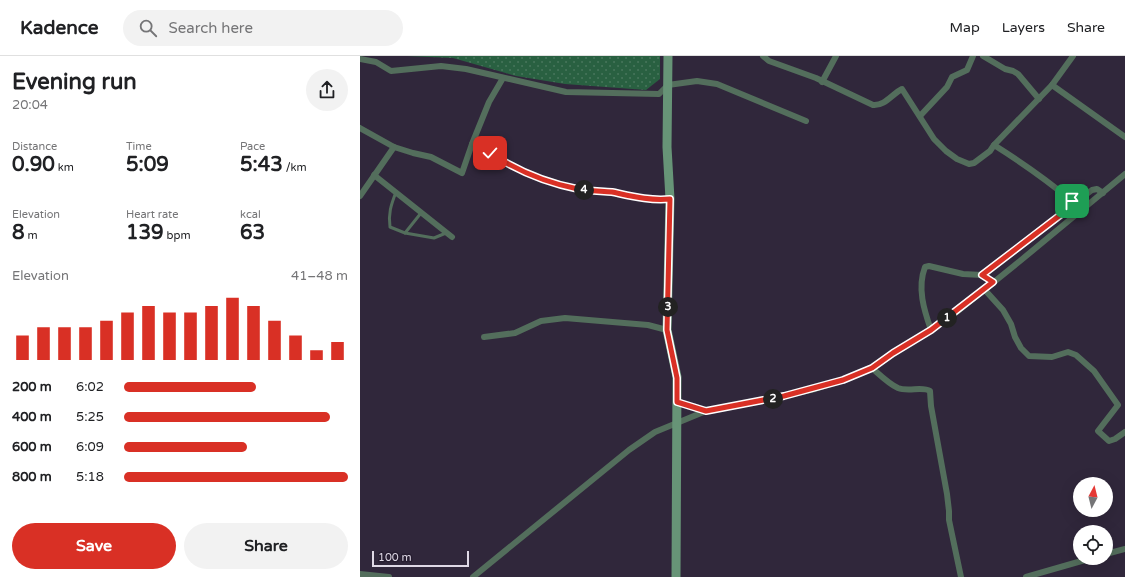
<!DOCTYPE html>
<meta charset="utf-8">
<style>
:root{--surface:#fff;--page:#f2f2f2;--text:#202124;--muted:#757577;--line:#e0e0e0;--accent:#d93025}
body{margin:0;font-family:"Varela Round",sans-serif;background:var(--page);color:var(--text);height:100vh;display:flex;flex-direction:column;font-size:15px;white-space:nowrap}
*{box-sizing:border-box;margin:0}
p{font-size:13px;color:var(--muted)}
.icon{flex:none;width:22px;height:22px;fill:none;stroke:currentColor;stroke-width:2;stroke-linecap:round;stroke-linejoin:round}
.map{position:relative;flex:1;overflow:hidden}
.details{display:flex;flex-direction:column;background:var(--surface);width:360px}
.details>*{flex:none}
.needle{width:26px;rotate:7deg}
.fabs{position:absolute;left:713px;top:421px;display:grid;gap:8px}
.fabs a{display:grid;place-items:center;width:40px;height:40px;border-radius:50%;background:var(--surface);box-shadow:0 4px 16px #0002;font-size:20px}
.scale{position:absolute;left:12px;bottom:10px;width:97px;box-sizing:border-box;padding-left:4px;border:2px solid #dfd9e6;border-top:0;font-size:11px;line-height:14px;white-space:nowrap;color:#dfd9e6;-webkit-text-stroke:3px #261d30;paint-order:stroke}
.pin{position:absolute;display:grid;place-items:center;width:34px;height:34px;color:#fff;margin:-17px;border-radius:8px;box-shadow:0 2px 6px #0006}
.km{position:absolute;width:20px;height:20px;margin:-10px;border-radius:50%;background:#222;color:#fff;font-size:11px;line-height:20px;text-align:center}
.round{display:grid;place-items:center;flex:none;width:42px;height:42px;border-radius:21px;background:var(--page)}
.summary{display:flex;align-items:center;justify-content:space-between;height:68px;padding:0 12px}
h1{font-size:22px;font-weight:700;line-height:30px}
.stats{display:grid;grid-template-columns:repeat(3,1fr);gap:6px;height:68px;padding:4px 12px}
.stats div{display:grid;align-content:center}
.stats b{font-size:20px;font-weight:700}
.stats small{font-size:11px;font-weight:400}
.stats p{font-size:11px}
.chart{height:112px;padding:8px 12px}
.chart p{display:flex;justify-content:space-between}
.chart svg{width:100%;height:72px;margin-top:4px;stroke:var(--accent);stroke-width:6}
.cta{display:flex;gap:8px;margin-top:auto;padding:8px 12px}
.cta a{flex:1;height:46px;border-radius:24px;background:var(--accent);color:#fff;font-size:16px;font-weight:700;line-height:46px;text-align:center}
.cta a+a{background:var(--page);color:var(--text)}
ul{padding:0 12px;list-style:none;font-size:13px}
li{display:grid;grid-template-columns:64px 48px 1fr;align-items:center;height:30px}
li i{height:10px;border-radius:5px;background:var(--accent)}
header{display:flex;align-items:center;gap:24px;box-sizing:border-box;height:56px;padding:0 20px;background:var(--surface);border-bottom:1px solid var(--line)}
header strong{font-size:19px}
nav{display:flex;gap:22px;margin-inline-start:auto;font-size:14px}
.search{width:280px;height:36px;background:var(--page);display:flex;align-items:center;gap:10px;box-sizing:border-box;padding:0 14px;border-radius:22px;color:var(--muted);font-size:15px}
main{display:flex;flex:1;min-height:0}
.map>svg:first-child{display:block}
.park{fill:url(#park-dots)}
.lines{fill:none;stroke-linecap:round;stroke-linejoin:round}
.lane{stroke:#536e5c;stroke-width:3}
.street{stroke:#536e5c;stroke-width:6}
.secondary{stroke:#679477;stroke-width:9}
.route-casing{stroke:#fff;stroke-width:8}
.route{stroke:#d93025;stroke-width:5}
</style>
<header>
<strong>Kadence</strong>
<div class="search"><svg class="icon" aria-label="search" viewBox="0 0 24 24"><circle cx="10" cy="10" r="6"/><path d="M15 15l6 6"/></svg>Search here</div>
<nav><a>Map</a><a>Layers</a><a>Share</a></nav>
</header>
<main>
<section class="details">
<div class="summary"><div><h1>Evening run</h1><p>20:04</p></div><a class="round"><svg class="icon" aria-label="share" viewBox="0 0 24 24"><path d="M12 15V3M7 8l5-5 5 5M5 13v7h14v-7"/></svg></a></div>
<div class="stats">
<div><p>Distance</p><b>0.90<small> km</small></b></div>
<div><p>Time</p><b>5:09</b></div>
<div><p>Pace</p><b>5:43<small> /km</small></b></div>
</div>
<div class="stats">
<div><p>Elevation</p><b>8<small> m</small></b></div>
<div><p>Heart rate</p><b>139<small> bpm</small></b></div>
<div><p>kcal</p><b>63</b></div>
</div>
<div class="chart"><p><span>Elevation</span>41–48 m</p>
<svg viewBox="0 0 160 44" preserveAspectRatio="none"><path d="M5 44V29M15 44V24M25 44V24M35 44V24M45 44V20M55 44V15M65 44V11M75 44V15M85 44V15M95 44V11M105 44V6M115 44V11M125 44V20M135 44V29M145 44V38M155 44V33"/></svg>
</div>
<ul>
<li><b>200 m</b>6:02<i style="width:59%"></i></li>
<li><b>400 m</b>5:25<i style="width:92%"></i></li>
<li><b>600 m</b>6:09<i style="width:55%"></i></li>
<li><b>800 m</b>5:18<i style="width:100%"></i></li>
</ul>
<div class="cta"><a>Save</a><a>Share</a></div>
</section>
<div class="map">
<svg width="765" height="521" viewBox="0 0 765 521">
<defs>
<pattern id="park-dots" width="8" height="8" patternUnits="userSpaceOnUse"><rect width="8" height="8" fill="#296041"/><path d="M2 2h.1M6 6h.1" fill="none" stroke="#48765c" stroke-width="1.8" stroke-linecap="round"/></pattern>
</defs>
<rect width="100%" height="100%" fill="#30273b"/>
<polygon class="park" points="47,0 300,0 300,23 286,34 205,28 156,20 93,2"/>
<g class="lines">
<g class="lane">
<path d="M36,136c-5,13 -8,22 -6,35l15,6 29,5 12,-5"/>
<polyline points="45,177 61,157"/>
</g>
<g class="street">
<path d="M403,0l6,5 47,17 57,27c12,1 19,-11 29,-16l32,50 12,12 11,8 12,5 5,-1 16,-12 4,-6 58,-60 21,-29"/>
<polyline points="623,0 645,13 653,15 658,18 679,43"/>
<polyline points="0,3 16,6 31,15 81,10 106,13 206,36 299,38 308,29 337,25 357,28 446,65"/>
<polyline points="462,26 476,0"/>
<polyline points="692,29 765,81"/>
<polyline points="560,60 587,31 592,21 607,14 613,0"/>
<polyline points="0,72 34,91 53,97 71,101 102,117 112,88 130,97 160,114 182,123 216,133 248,136 298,144 310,143"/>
<polyline points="112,88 129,46 143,22"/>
<path d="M634,89c27,17 53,35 78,56l3,2"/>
<polyline points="14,119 92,181"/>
<polyline points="0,140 34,91"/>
<polyline points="622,219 732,134 737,133 743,137"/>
<polyline points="624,233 643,254 651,268 655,281 661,292 669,300 692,301 708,296 716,299 734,315 758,349 738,375 749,385 755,383 765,376"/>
<path d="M571,274c-7,-20 -14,-42 -6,-63l4,-1 34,8 19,1 11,7"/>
<polyline points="124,281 155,277 181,265 205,262 288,269 307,274"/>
<path d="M512,312c8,7 17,16 26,20 10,4 25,-2 32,3l1,15 16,88 2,17v9l12,57"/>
<polyline points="317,346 346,355"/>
<polyline points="746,498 765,493"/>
<polyline points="0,518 29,521"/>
<polyline points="113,521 269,394 295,376 346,355 396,346 455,333 483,324 512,312 533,297 571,274 598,255 660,205 765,118"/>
<polyline points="666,521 732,502"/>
</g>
<polyline class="secondary" points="308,0 307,91 310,143 307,274 317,321 316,521"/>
</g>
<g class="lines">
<g class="route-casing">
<path id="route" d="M130,97c26,17 57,30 88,36 11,2 23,2 34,3 19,4 38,9 58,7l-3,131 10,48v24l29,9 78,-15 59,-16 29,-12 21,-15 38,-23 62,-48 -11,-7 94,-72 -4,-2"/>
</g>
<use href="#route" class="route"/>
</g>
</svg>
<div class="fabs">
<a><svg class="needle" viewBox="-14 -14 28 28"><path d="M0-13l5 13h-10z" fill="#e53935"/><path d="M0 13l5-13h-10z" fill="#757577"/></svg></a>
<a><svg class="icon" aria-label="locate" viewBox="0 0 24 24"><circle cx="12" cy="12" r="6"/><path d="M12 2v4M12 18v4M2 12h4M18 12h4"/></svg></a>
</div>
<div class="scale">100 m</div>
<div class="pin" style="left:712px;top:145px;background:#1e9e55"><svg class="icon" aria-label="arrive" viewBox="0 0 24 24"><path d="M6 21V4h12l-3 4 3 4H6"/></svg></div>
<div class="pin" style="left:130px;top:97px;background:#d93025"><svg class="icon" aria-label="check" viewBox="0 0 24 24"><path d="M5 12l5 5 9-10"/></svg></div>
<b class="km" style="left:587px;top:262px">1</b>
<b class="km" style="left:413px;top:343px">2</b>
<b class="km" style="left:308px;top:251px">3</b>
<b class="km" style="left:224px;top:134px">4</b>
</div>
</main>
